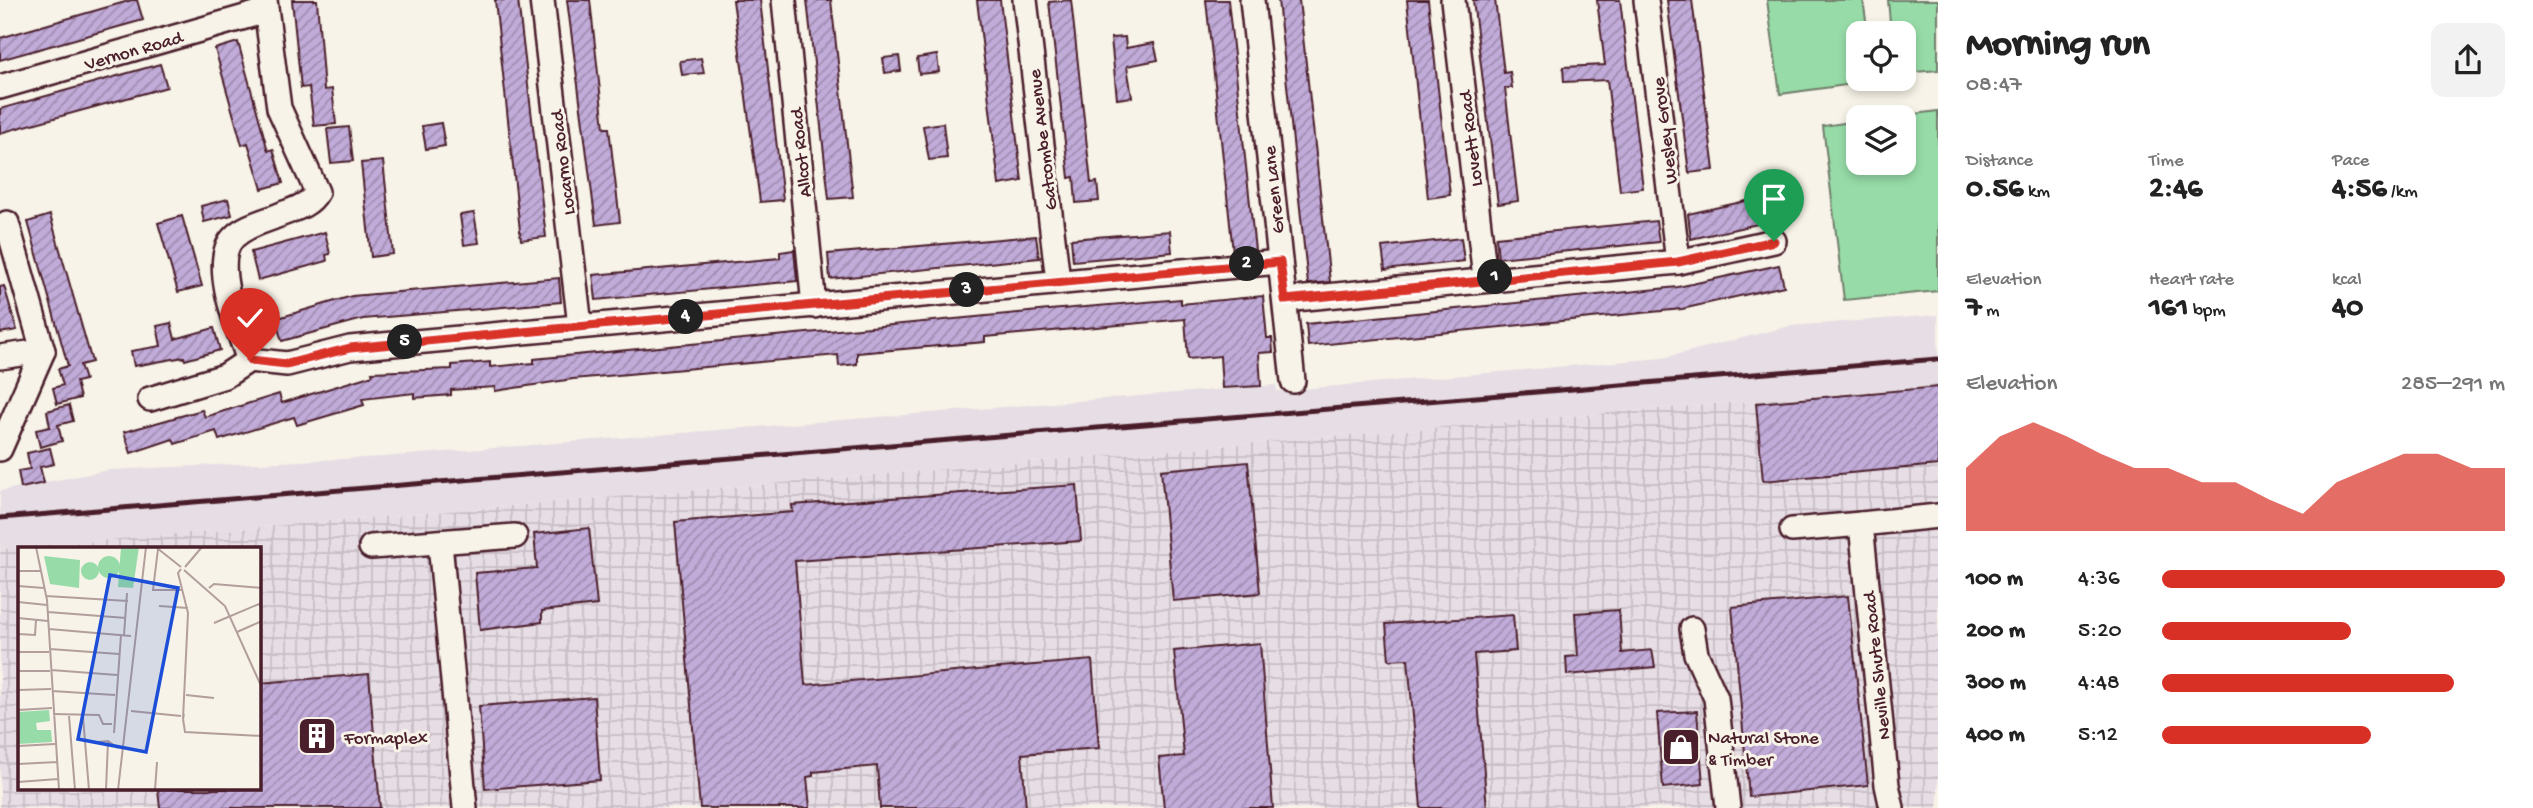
<!DOCTYPE html>
<meta charset="utf-8">
<style>
:root{--surface:#fff;--page:#f2f2f2;--text:#222;--muted:#767676;--accent:#d93025}
body{margin:0;font-family:"Gochi Hand",sans-serif;background:var(--page);color:var(--text);height:100vh;display:flex;flex-direction:column;font-size:26px;white-space:nowrap}
*{box-sizing:border-box;margin:0}
p{font-size:23px;color:var(--muted)}
.icon{flex:none;width:38px;height:38px;fill:none;stroke:currentColor;stroke-width:2;stroke-linecap:round;stroke-linejoin:round}
.map{position:relative;flex:1;overflow:hidden}
.panel{display:flex;flex-direction:column;background:var(--surface);width:595px}
.panel>*{flex:none}
.fabs{position:absolute;left:1846px;top:21px;display:grid;gap:14px}
.fabs a{display:grid;place-items:center;width:70px;height:70px;border-radius:14px;background:var(--surface);box-shadow:0 4px 10px #0003;font-size:35px}
.pin{position:absolute;display:grid;place-items:center;width:60px;height:60px;color:#fff;margin:-72px -30px;border-radius:50% 50% 50% 0;rotate:-45deg;box-shadow:0 0 7px #0007}
.pin .icon{rotate:45deg}
.km{position:absolute;width:35px;height:35px;margin:-18px;border-radius:50%;background:#222;color:#fff;font-size:19px;line-height:35px;text-align:center}
.round{display:grid;place-items:center;flex:none;width:74px;height:74px;border-radius:14px;background:var(--page)}
.overview{display:flex;align-items:center;justify-content:space-between;height:119px;padding:0 28px}
h1{font-size:38px;font-weight:800;line-height:52px}
.figures{display:grid;grid-template-columns:repeat(3,1fr);gap:10px;height:119px;padding:7px 28px}
.figures div{display:grid;align-content:center}
.figures b{font-size:30px;font-weight:800}
.figures small{font-size:19px;font-weight:400}
.figures p{font-size:19px}
.chart{height:196px;padding:14px 28px}
.chart p{display:flex;justify-content:space-between}
.chart svg{width:100%;height:126px;margin-top:7px;fill:var(--accent);opacity:.7}
ul{padding:0 28px;list-style:none;font-size:23px}
li{display:grid;grid-template-columns:112px 84px 1fr;align-items:center;height:52px}
li i{height:18px;border-radius:9px;background:var(--accent)}
main{display:flex;flex:1;min-height:0}
.map>svg:first-child{display:block}
.built{fill:#e7dde4}
.industrial{fill:url(#industrial-grid);fill-rule:evenodd}
.green{fill:#97dca8;stroke:#707e6a;stroke-width:2}
.building{fill:url(#building-hatch);stroke:#4a1f2b;stroke-width:2}
.lines{fill:none;stroke-linecap:round;stroke-linejoin:round}
.minor-casing{stroke:#4a1f2b;stroke-width:28}
.minor{stroke:#f7f3e8;stroke-width:23}
.rail{stroke:#4a1f2b;stroke-width:5}
.route-casing{stroke:#fff;stroke-width:14}
.route{stroke:#d93025;stroke-width:9}
.labels{text-anchor:middle;stroke-width:6;stroke-linejoin:round;paint-order:stroke}
.street-label{font-size:19px;fill:#4a1f2b;stroke:#f7f3e8}
.poi-label{font-size:19px;fill:#4a1f2b;stroke:#f7f3e8;text-anchor:start}
.inset-road{fill:none;stroke:#b29e9c;stroke-width:2}
.view{fill:#1d4ed8;fill-opacity:0.15;stroke:#1d4ed8;stroke-width:3.5}
.inset-edge{fill:none;stroke:#4a1f2b;stroke-width:3.5}
</style>
<main>
<div class="map">
<svg width="1938" height="808" viewBox="0 0 1938 808">
<defs>
<pattern id="industrial-grid" width="8" height="8" patternUnits="userSpaceOnUse" patternTransform="scale(1.75)"><rect width="8" height="8" fill="#e7dde4"/><path d="M0 4h8M4 0v8" fill="none" stroke="#c8bdc4"/></pattern>
<pattern id="building-hatch" width="6" height="6" patternUnits="userSpaceOnUse" patternTransform="scale(1.75)"><rect width="6" height="6" fill="#c1abd9"/><path d="M-1 1l2-2M0 6l6-6M5 7l2-2" fill="none" stroke="#9f8bb0"/></pattern>
</defs>
<rect width="100%" height="100%" fill="#f7f3e8"/>
<filter id="ink" filterUnits="userSpaceOnUse"><feTurbulence type="fractalNoise" baseFrequency=".0143" numOctaves="2"/><feDisplacementMap in="SourceGraphic" scale="14" xChannelSelector="R" yChannelSelector="G"/><feConvolveMatrix kernelMatrix="1 2 1 2 8 2 1 2 1" color-interpolation-filters="sRGB"/></filter>
<g filter="url(#ink)">
<polygon class="built" points="1938,315 1938,385 0,549 0,491 109,470 383,457 1276,385 1277,391 1663,358 1790,326"/>
<path class="industrial" d="M1938,385v423h-1938v-259zM19,549h240v240h-240z"/>
<g class="green">
<polygon points="1767,0 1863,0 1868,33 1858,33 1858,79 1875,81 1780,94"/>
<polygon points="1888,0 1938,0 1938,70 1904,73 1904,33 1891,33"/>
<polygon points="1938,111 1938,291 1844,300 1823,126 1858,121 1858,163 1904,163 1904,117 1892,117"/>
</g>
<g class="building">
<polygon points="132,0 137,0 143,20 0,60 0,38"/>
<polygon points="292,0 317,0 324,90 332,89 336,124 314,126 309,87 301,88"/>
<polygon points="495,0 518,0 546,237 521,240"/>
<polygon points="567,0 590,0 604,128 609,128 620,222 596,225"/>
<polygon points="733,0 760,0 783,200 760,202"/>
<polygon points="807,0 831,0 853,197 829,199"/>
<polygon points="977,0 1000,0 1022,181 999,185"/>
<polygon points="1071,0 1091,183 1097,182 1099,201 1076,203 1074,177 1069,178 1049,2"/>
<polygon points="1206,0 1228,0 1255,250 1233,252"/>
<polygon points="1278,0 1299,0 1330,282 1308,284"/>
<polygon points="1407,0 1428,0 1450,195 1428,198"/>
<polygon points="1473,0 1495,0 1504,73 1510,72 1512,88 1505,88 1518,201 1498,204"/>
<polygon points="1597,0 1620,0 1643,188 1620,191 1607,80 1564,82 1563,67 1605,65"/>
<polygon points="1667,0 1692,0 1714,170 1689,173"/>
<polygon points="1125,37 1126,48 1154,43 1158,60 1127,66 1132,97 1117,99 1111,38"/>
<polygon points="238,42 268,151 273,149 283,183 262,189 248,143 242,145 215,49"/>
<polygon points="937,55 939,72 919,74 917,58"/>
<polygon points="899,56 901,71 885,73 883,58"/>
<polygon points="701,58 704,73 682,75 680,61"/>
<polygon points="160,64 167,87 0,133 0,109"/>
<polygon points="441,123 445,146 426,149 422,126"/>
<polygon points="943,123 947,158 929,160 923,126"/>
<polygon points="349,127 353,161 331,163 327,129"/>
<polygon points="383,161 393,254 371,257 361,163"/>
<polygon points="1768,196 1771,221 1691,239 1688,214"/>
<polygon points="228,199 232,215 204,222 201,206"/>
<polygon points="474,213 479,243 464,245 460,215"/>
<polygon points="50,215 92,362 80,365 85,380 76,382 80,398 57,404 53,388 63,385 58,369 68,366 28,222"/>
<polygon points="182,216 202,286 178,292 158,223"/>
<polygon points="1656,221 1659,242 1498,258 1496,237"/>
<polygon points="1170,231 1172,252 1073,261 1071,239"/>
<polygon points="325,232 330,254 326,255 327,261 258,280 251,252"/>
<polygon points="1036,236 1039,258 830,279 828,254"/>
<polygon points="1461,238 1464,261 1385,270 1382,247"/>
<polygon points="794,250 797,281 596,300 593,275 780,258 780,252"/>
<polygon points="1779,265 1784,286 1682,309 1308,346 1306,324 1678,287"/>
<polygon points="559,278 561,302 363,319 282,341 275,319 352,296"/>
<polygon points="4,286 17,330 0,333 0,287"/>
<polygon points="1263,296 1267,338 1272,338 1273,352 1259,353 1261,386 1222,388 1220,356 1188,359 1185,319 1019,334 985,337 985,342 857,353 857,364 839,366 838,355 573,379 495,391 495,387 451,390 451,395 414,398 414,393 362,399 364,405 297,425 294,417 219,440 216,431 175,444 173,439 131,453 124,432 202,410 205,417 279,394 282,403 373,375 372,372 452,369 452,365 490,362 490,367 534,363 534,359 1049,310 1181,299 1181,304"/>
<polygon points="171,323 175,339 214,328 220,350 185,360 184,357 134,366 131,351 161,346 157,326"/>
<polygon points="1938,387 1938,465 1763,481 1756,403"/>
<polygon points="69,405 73,421 58,425 62,441 40,447 36,430 50,427 47,411"/>
<polygon points="50,448 54,464 40,467 44,483 21,488 18,471 30,469 27,453"/>
<polygon points="1248,462 1260,593 1173,601 1161,470"/>
<polygon points="1077,485 1081,541 795,561 805,685 1092,660 1099,748 1022,754 1026,808 880,808 877,766 813,772 813,776 807,777 810,808 700,808 675,522 793,512 792,505"/>
<polygon points="589,528 597,605 542,611 542,622 480,630 475,573 537,568 534,534"/>
<polygon points="1848,596 1868,785 1749,797 1732,607"/>
<polygon points="1619,610 1622,653 1652,650 1655,667 1567,675 1566,657 1578,656 1575,613"/>
<polygon points="1513,615 1516,651 1474,654 1487,808 1421,808 1408,659 1389,660 1386,624"/>
<polygon points="1260,643 1273,808 1164,808 1159,758 1184,756 1174,651"/>
<polygon points="369,674 380,808 160,808 158,789 259,789 259,683"/>
<polygon points="594,697 600,780 485,789 479,706"/>
<polygon points="1697,711 1703,784 1663,788 1657,713"/>
</g>
<g class="lines">
<g class="minor-casing">
<g id="minor">
<polyline points="542,0 580,326"/>
<polyline points="784,0 814,306"/>
<polyline points="1025,0 1058,281"/>
<polyline points="1252,0 1293,381"/>
<polyline points="1453,0 1485,278"/>
<polyline points="1646,0 1678,262"/>
<polyline points="0,87 266,11"/>
<polyline points="1285,300 1678,262 1774,241"/>
<polyline points="0,357 43,351"/>
<path d="M249,360c-10,-28 -40,-99 -15,-123 12,-12 32,-16 48,-23 13,-5 28,-9 35,-22l-38,-84 -14,-108"/>
<polyline points="150,399 225,376 249,360 287,364 350,348 1280,262"/>
<polyline points="0,449 43,351 7,223"/>
<polyline points="1792,530 1861,524"/>
<polyline points="440,543 465,808"/>
<polyline points="371,547 515,536"/>
<polyline points="1692,629 1696,654 1716,698 1728,808"/>
<polyline points="1892,808 1887,785 1861,524 1938,516"/>
</g>
</g>
<use href="#minor" class="minor"/>
<polyline class="rail" points="0,518 1938,359"/>
</g>
</g>
<g class="lines" filter="url(#ink)">
<g class="route-casing">
<polyline id="route" points="250,360 287,364 350,348 1280,262 1285,300 1678,262 1774,241"/>
</g>
<use href="#route" class="route"/>
</g>
<defs>
<g id="building-square" transform="scale(2.0125)"><rect x="-9" y="-9" width="18" height="18" rx="4" fill="#4a1f2b" stroke="#f7f3e8"/><path d="M-4-6H4V6H1V3H-1V6H-4ZM-2.5-4.3h1.7v1.8h-1.7ZM.8-4.3h1.7v1.8H.8ZM-2.5-1h1.7V.8h-1.7ZM.8-1h1.7V.8H.8Z" fill="#fff"/></g>
<g id="shop-square" transform="scale(2.0125)"><rect x="-9" y="-9" width="18" height="18" rx="4" fill="#4a1f2b" stroke="#f7f3e8"/><path d="M-5-2.5h2.3a2.7 3.5 0 0 1 5.4 0H5L5.5 6h-11ZM-1.5-2.5h3a1.5 2.3 0 0 0-3 0Z" fill="#fff"/></g>
</defs>
<g fill-rule="evenodd">
<use href="#building-square" x="317" y="736"/>
<use href="#shop-square" x="1681" y="747"/>
</g>
<g class="labels">
<g class="street-label">
<text transform="translate(133 49) rotate(-16)" y="7">Vernon Road</text>
<text transform="translate(1663 131) rotate(-97)" y="7">Wesley Grove</text>
<text transform="translate(1469 139) rotate(-97)" y="7">Lovett Road</text>
<text transform="translate(1041 140) rotate(-97)" y="7">Gatcombe Avenue</text>
<text transform="translate(799 153) rotate(-96)" y="7">Allcot Road</text>
<text transform="translate(561 163) rotate(-97)" y="7">Locarno Road</text>
<text transform="translate(1272 190) rotate(-96)" y="7">Green Lane</text>
<text transform="translate(1875 666) rotate(-96)" y="7">Neville Shute Road</text>
</g>
<g class="poi-label">
<text x="344" y="743">Formaplex</text>
<text x="1708" y="743">Natural Stone<tspan x="1708" dy="22">&amp; Timber</tspan></text>
</g>
</g>
<g transform="translate(18 547)">
<rect width="243" height="243" fill="#f7f3e8"/>
<path d="M103,0h18l-6,41 -15,-1zM26,9l36,4 -1,28 -29,-4zM80 20a11 11 0 1 1 22 0a11 11 0 1 1-22 0ZM63 24a9 9 0 1 1 18 0a9 9 0 1 1-18 0ZM31,163l1,11 -14,2 1,7h14l1,12 -34,2v-32z" fill="#97dca8"/>
<path class="inset-road" d="M18,0l11,53 12,190M139,1l24,19M140,2l-5,41h30M167,20l17,-20M163,22l-3,4 10,40 -5,106 1,-5M166,23l41,36 37,82M0,24h23M0,39l26,2M191,41l5,-4 48,4M28,49l82,5M0,55l29,3M141,59l29,2M30,65l78,6M0,71l30,3M196,76l45,-19 3,6M31,82l82,7M219,85l25,-11M0,87l17,1 1,-15M106,88l3,-42M32,102l69,5M0,105h31M33,123l66,5M0,124h32M0,143l33,-1M34,144l63,4M168,148l28,3M0,163l34,-2M113,164l50,5M35,167l46,1 4,9h9M51,169l6,74M65,170l6,73M165,172l2,13 77,4M96,186l7,-98M79,195l11,-1 10,7M0,199l37,-2M0,217l39,-2M0,235l40,-3M88,243l2,-49M100,243l28,-243M137,243l2,-28"/>
<path class="view" d="M92,28l68,13 -32,164 -68,-13z"/>
<rect width="243" height="243" class="inset-edge"/>
</g>
</svg>
<div class="fabs">
<a><svg class="icon" aria-label="locate" viewBox="0 0 24 24"><circle cx="12" cy="12" r="6"/><path d="M12 2v4M12 18v4M2 12h4M18 12h4"/></svg></a>
<a><svg class="icon" aria-label="layers" viewBox="0 0 24 24"><path d="M12 4l9 5-9 5-9-5zM3 14l9 5 9-5"/></svg></a>
</div>
<div class="pin" style="left:1774px;top:241px;background:#1e9e55"><svg class="icon" aria-label="arrive" viewBox="0 0 24 24"><path d="M6 21V4h12l-3 4 3 4H6"/></svg></div>
<div class="pin" style="left:250px;top:360px;background:#d93025"><svg class="icon" aria-label="check" viewBox="0 0 24 24"><path d="M5 12l5 5 9-10"/></svg></div>
<b class="km" style="left:1495px;top:277px">1</b>
<b class="km" style="left:1247px;top:264px">2</b>
<b class="km" style="left:967px;top:290px">3</b>
<b class="km" style="left:686px;top:317px">4</b>
<b class="km" style="left:405px;top:342px">5</b>
</div>
<section class="panel">
<div class="overview"><div><h1>Morning run</h1><p>08:47</p></div><a class="round"><svg class="icon" aria-label="share" viewBox="0 0 24 24"><path d="M12 15V3M7 8l5-5 5 5M5 13v7h14v-7"/></svg></a></div>
<div class="figures">
<div><p>Distance</p><b>0.56<small> km</small></b></div>
<div><p>Time</p><b>2:46</b></div>
<div><p>Pace</p><b>4:56<small> /km</small></b></div>
</div>
<div class="figures">
<div><p>Elevation</p><b>7<small> m</small></b></div>
<div><p>Heart rate</p><b>161<small> bpm</small></b></div>
<div><p>kcal</p><b>40</b></div>
</div>
<div class="chart"><p><span>Elevation</span>285–291 m</p>
<svg viewBox="0 0 160 44" preserveAspectRatio="none"><path d="M0 44V22L10 11L20 6L30 11L40 17L50 22L60 22L70 27L80 27L90 33L100 38L110 27L120 22L130 17L140 17L150 22L160 22V44z"/></svg>
</div>
<ul>
<li><b>100 m</b>4:36<i style="width:100%"></i></li>
<li><b>200 m</b>5:20<i style="width:55%"></i></li>
<li><b>300 m</b>4:48<i style="width:85%"></i></li>
<li><b>400 m</b>5:12<i style="width:61%"></i></li>
</ul>
</section>
</main>
